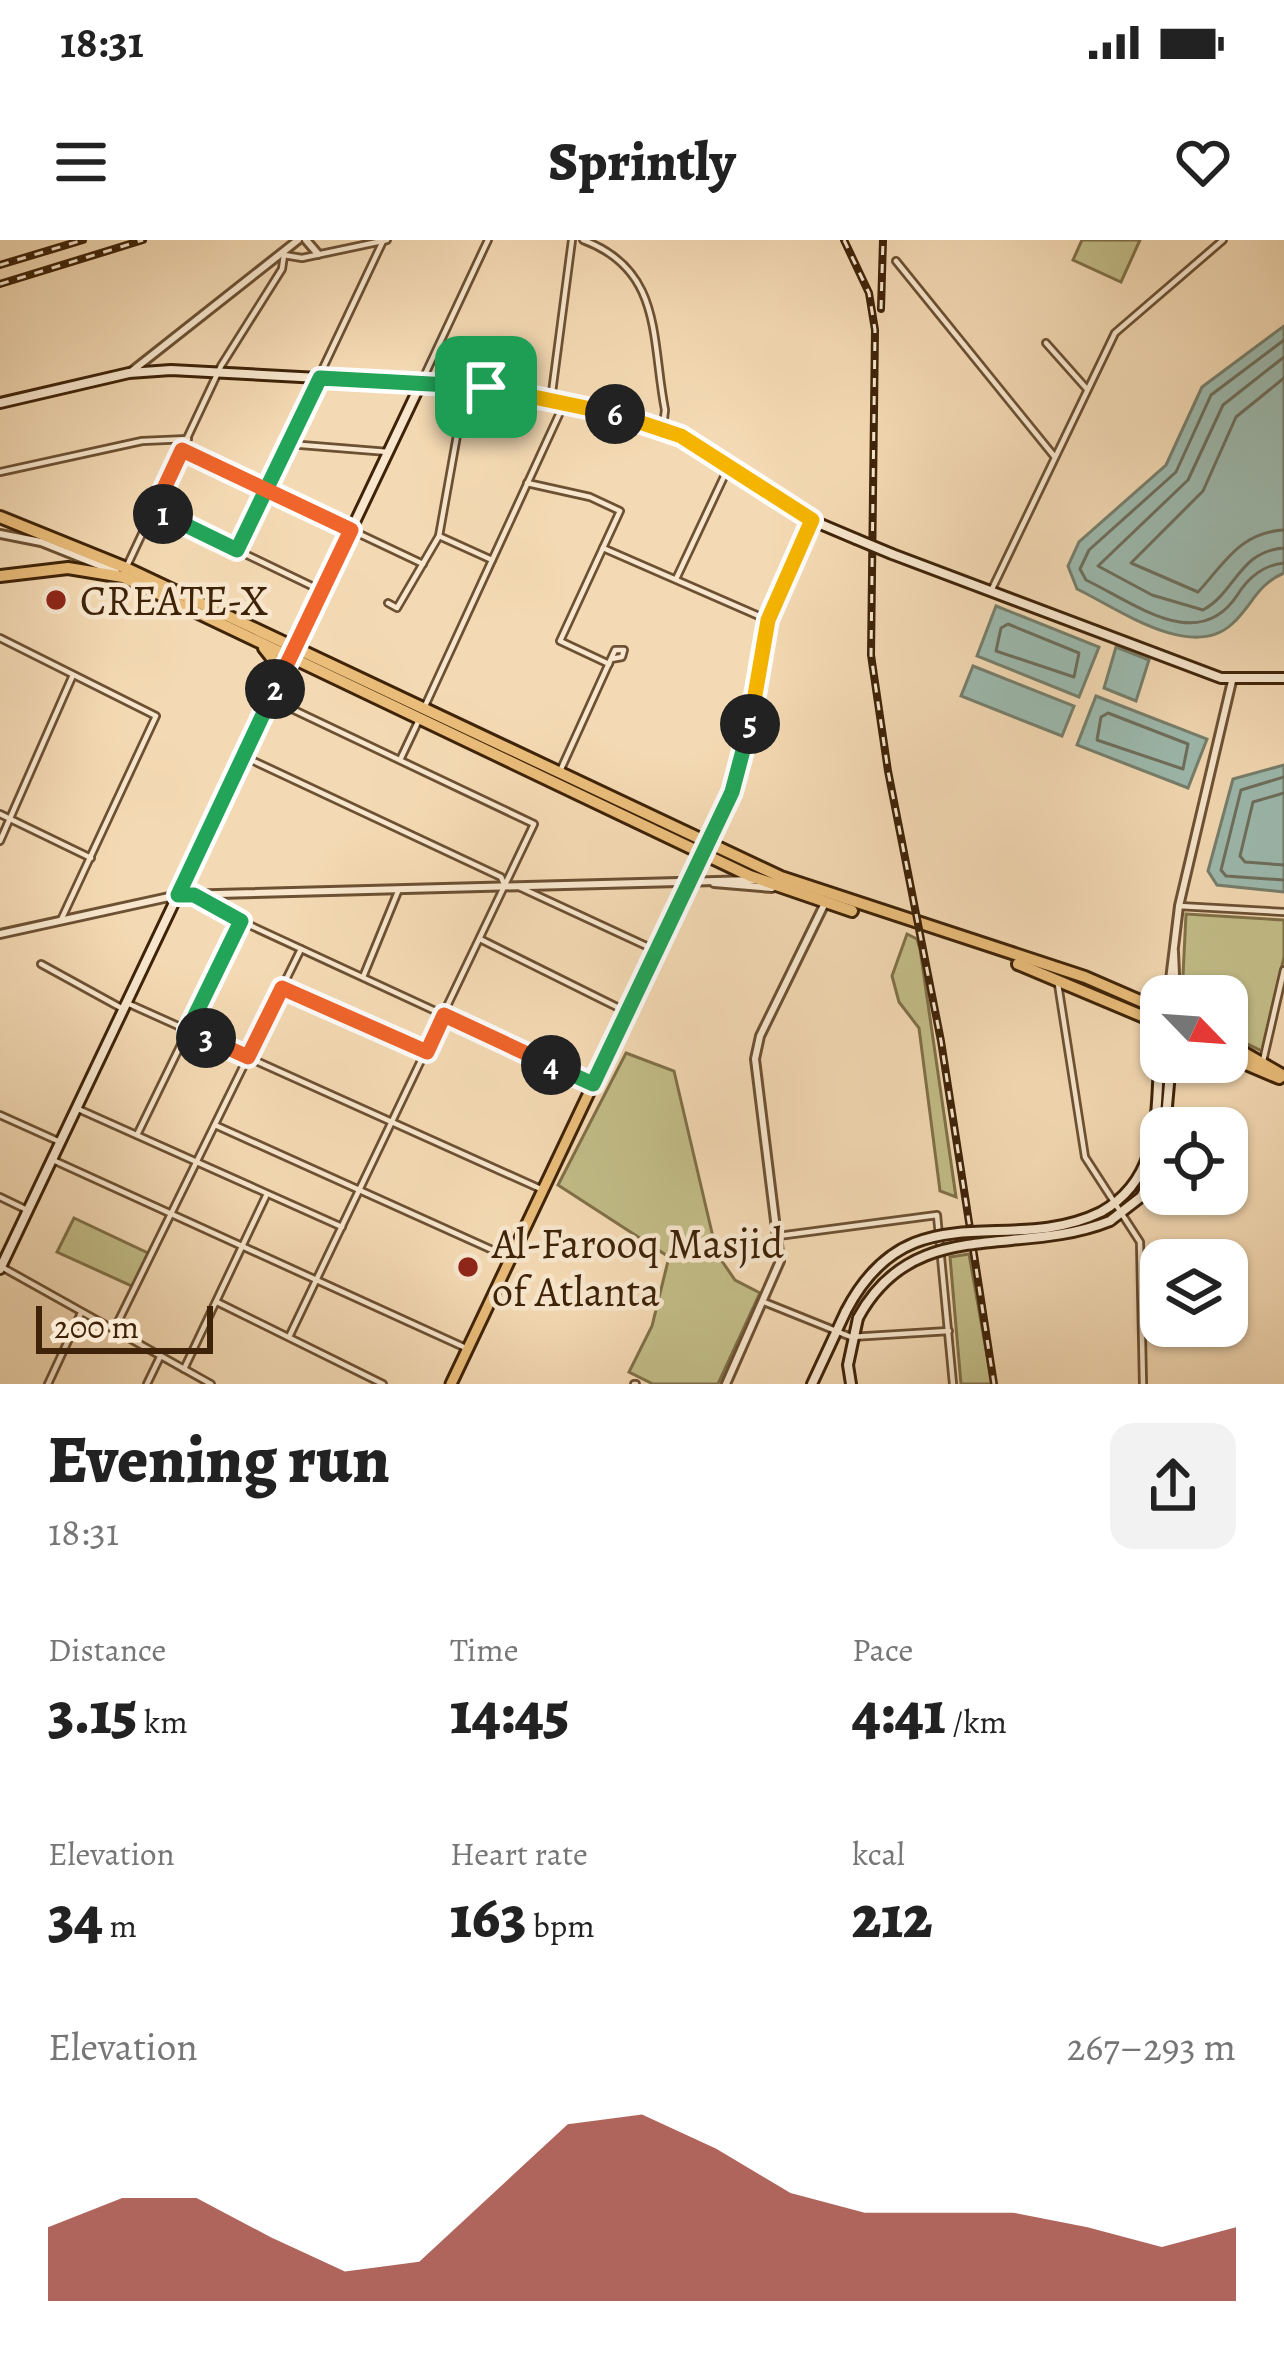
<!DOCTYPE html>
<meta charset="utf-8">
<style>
:root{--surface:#fff;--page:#f2f2f2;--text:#222;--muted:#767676;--accent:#8f2418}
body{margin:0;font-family:Alegreya,serif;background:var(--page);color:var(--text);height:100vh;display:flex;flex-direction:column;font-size:45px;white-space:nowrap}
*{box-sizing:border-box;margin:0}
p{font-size:39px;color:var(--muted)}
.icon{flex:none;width:66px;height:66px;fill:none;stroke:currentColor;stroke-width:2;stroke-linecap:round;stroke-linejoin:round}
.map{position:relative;height:1144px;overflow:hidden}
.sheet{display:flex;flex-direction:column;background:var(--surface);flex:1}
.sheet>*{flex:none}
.needle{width:78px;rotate:115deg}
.buttons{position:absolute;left:1140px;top:735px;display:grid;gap:24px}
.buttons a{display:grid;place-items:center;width:108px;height:108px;border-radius:24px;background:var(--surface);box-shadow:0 3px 9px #0004;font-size:60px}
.scale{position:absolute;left:36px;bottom:30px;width:177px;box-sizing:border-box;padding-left:12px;border:6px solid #3e2308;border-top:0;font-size:33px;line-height:42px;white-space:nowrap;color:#3e2308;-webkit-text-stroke:9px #f8e7ce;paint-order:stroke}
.pin{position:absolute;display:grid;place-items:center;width:102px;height:102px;color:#fff;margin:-51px;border-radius:24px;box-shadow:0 6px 18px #0006}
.km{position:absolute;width:60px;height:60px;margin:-30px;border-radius:50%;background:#222;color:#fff;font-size:33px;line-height:60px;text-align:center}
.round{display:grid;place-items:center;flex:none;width:126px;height:126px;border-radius:24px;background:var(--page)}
.overview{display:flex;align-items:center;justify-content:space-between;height:204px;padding:0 48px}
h1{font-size:66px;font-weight:800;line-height:90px}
.metrics{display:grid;grid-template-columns:repeat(3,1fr);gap:18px;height:204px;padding:12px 48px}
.metrics div{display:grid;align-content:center}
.metrics b{font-size:60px;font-weight:800}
.metrics small{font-size:33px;font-weight:400}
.metrics p{font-size:33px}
.chart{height:336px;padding:24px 48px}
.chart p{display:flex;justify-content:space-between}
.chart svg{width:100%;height:216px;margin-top:12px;fill:var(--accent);opacity:.7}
.status{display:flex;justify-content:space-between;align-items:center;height:84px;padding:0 60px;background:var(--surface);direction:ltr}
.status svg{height:33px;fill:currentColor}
header{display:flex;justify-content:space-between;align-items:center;height:156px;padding:0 48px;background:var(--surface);font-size:54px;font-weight:800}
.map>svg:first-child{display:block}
.green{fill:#c2bd88;stroke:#807048;stroke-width:3}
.water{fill:#9cbaaf;stroke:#767e6c;stroke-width:3}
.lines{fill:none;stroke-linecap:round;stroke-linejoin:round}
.shore{stroke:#6d6e5c;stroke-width:3}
.minor-casing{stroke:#6c5133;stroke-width:10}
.tertiary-casing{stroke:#6c5133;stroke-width:12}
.secondary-casing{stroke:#3e2308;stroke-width:14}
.primary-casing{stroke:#3e2308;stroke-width:15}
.trunk-casing{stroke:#3e2308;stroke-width:16}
.minor{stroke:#f8e7ce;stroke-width:4.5}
.tertiary{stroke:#f8e7ce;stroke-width:6}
.secondary{stroke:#f8e7ce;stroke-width:8}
.primary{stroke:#eabd7a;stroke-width:9}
.trunk{stroke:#eabd7a;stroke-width:10}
.rail-casing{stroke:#3e2308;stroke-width:8}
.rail{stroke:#f8e7ce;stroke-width:3;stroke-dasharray:9;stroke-linecap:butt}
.secondary-bridge-casing{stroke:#3e2308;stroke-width:14;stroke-linecap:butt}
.secondary-bridge{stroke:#f8e7ce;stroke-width:8}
.split-1-casing{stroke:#fff;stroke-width:24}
.split-2-casing{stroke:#fff;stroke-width:24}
.split-3-casing{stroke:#fff;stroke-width:24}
.split-4-casing{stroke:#fff;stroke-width:24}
.split-5-casing{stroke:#fff;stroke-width:24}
.split-6-casing{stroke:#fff;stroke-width:24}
.split-7-casing{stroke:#fff;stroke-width:24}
.split-1{stroke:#22a559;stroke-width:15}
.split-2{stroke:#f0652b;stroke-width:15}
.split-3{stroke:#22a559;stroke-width:15}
.split-4{stroke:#f0652b;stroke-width:15}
.split-5{stroke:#22a559;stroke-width:15}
.split-6{stroke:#f5b400;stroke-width:15}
.split-7{stroke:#f5b400;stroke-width:15}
.poi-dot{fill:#8f2418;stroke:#f8e7ce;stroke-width:4.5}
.labels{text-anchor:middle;stroke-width:9;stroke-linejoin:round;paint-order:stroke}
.poi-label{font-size:42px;fill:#3e2308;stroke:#f8e7ce;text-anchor:start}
</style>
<div class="status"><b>18:31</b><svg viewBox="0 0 49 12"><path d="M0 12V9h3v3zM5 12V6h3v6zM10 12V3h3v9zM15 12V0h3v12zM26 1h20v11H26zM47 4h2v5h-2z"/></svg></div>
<header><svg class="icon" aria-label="menu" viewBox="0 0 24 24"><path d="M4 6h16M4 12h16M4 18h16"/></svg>Sprintly<svg class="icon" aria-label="heart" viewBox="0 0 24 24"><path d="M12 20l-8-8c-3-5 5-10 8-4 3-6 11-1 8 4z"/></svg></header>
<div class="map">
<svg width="1284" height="1144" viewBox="0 0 1284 1144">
<rect width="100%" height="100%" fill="#f4dab4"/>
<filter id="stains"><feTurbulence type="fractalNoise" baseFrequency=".00167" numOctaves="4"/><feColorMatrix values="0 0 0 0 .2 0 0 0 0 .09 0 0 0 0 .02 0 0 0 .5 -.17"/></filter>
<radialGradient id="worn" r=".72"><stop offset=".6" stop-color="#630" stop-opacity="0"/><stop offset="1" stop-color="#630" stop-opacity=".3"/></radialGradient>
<g class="green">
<polygon points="1082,0 1140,0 1121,42 1073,20"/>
<polygon points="1186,674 1284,680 1284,717 1262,811 1227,794 1227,756 1182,756"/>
<polygon points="907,694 917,699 920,709 956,957 940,951 919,788 899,762 892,736"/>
<polygon points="626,813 674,831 717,1014 735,1040 760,1053 718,1144 653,1144 629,1132 652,1086 669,1017 558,945"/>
<polygon points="74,978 150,1014 134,1047 57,1012"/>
<polygon points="969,1014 992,1144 961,1144 950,1017"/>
</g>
<g class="water">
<path d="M1284,86v247c-28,12 -31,32 -52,51 -41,38 -115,-16 -155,-35l-9,-23 11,-24 87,-77 36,-78z"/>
<polygon points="996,366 1099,407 1079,457 977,416"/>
<polygon points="1116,407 1149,420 1136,461 1104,448"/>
<polygon points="973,426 1074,466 1062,496 961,456"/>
<polygon points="1096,456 1207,499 1188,548 1077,505"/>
<polygon points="1284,525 1284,652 1217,645 1208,631 1233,539"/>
</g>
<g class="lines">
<g class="shore">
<path d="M1284,100l-73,55 -35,77 -87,78 -9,19 6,11c50,24 113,75 152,14 11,-17 26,-29 46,-31"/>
<path d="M1284,117l-61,48 -35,75 -90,86 54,29 51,15c33,-18 36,-59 81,-62"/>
<path d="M1284,138l-48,39 -33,74 -72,72 67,29c26,-28 42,-60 86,-62"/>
<polygon points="1008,384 1079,413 1074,437 996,411 1001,388"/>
<polygon points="1108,473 1188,504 1183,529 1097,500 1101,477"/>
<polyline points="1284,537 1241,550 1221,630 1226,636 1284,640"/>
<polyline points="1284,553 1253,562 1240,616 1245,622 1284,625"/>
</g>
<g class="minor-casing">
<g id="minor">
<path d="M583,0c80,30 68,98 82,170l-2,17"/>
<polyline points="896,21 1054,216"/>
<polyline points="1046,103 1086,148"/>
<polyline points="421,143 488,0"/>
<polyline points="551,160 572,0"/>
<polyline points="289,204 388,212"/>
<polyline points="184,211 423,324"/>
<polyline points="0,232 142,201 188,199"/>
<polyline points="527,243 590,257 620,271 560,401 609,424"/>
<polyline points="154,270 322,351"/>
<polyline points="439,296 492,320"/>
<polyline points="603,308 768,380"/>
<polyline points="237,310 383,1"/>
<polyline points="126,328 221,126 282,29 284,15 302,18 387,0"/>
<polyline points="676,339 729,226"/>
<polyline points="992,349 1115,93 1223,0"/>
<polyline points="388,363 397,368 439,296 466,145"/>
<polyline points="0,398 156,476 61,680"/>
<polyline points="273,460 534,584 289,1097"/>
<polyline points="425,466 563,166"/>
<polyline points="243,516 501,637 505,646"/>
<polyline points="400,520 418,482"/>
<polyline points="561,529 615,410 624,410 622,417 611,419"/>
<polyline points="0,574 91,618"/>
<polyline points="0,601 73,435"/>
<polyline points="519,647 655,710"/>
<polyline points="194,654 204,664 593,844"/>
<polyline points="1179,666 1284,672"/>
<polyline points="480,699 625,771"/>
<polyline points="41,724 123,769"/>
<polyline points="363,737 399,649"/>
<polyline points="1058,744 1085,917 1140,1002 1143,1144"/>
<polyline points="282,748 425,811"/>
<polyline points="127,763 543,950"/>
<polyline points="1263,821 1284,730"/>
<polyline points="76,868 342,987"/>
<polyline points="0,875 60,902"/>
<polyline points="215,885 510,1018"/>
<polyline points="137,895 241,681"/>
<polyline points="53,920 468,1109"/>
<polyline points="0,957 27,970"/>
<polyline points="778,996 937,975 953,1144"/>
<polyline points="0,1026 211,1144"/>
<polyline points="217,1062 383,1144"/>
<polyline points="764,1062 851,1097 949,1091"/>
<polyline points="114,1090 301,709"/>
<polyline points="184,1129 266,956"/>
<polyline points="48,1144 81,1073"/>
<polyline points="147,1144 160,1117"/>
<polyline points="634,1144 636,1144"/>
</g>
</g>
<g class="tertiary-casing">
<g id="tertiary">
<polyline points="306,0 318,14"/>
<polyline points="132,131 298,0"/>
<polyline points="0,294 41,302 116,332"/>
<polyline points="709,600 743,517 768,380 811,280"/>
<polyline points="714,643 772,648"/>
<polyline points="0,694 178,655 754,640"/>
<polyline points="1174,712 1176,756"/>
<polyline points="1168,756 1179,666 1232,441"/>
<polyline points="726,1144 780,1021 755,819 760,796 825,663"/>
</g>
</g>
<g class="secondary-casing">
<g id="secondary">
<polyline points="0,163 129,133 171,130 486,147 620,175 681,196 811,280 856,299"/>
<polyline points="892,314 1221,438 1284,438"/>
<polyline points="1165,888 1171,822"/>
<path d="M1101,972c66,-37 53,-110 60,-175"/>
<polyline points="1110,981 1141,957 1161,919"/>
<polyline points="0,1029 421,143"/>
<polyline points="812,1144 846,1071"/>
<polyline points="851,1144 848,1125 858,1078"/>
</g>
</g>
<g class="primary-casing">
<polyline id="primary" points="451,1144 705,608"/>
</g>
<g class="trunk-casing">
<g id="trunk">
<polyline points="0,277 126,328 781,637 1085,737 1161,770"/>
<polyline points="0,336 68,328 123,337 750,636 852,671"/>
<polyline points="264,408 279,427 280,439"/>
<polyline points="1018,724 1161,784"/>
<polyline points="1227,803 1284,836"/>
<polyline points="1227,816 1279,838"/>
</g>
</g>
<use href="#minor" class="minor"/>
<use href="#tertiary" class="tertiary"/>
<use href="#secondary" class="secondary"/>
<use href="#primary" class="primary"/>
<use href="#trunk" class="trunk"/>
<g class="rail-casing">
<g id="rail">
<polyline points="844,0 869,53 875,90 871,415 888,531 941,801 994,1144"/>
<polyline points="0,25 83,0"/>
<polyline points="0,44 143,0"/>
<polyline points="881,69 883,0"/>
</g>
</g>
<use href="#rail" class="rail"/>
<g class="secondary-bridge-casing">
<g id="secondary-bridge">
<polyline points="856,299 892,314"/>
<path d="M846,1071c64,-123 161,-53 255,-99"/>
<path d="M858,1078c56,-104 160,-60 252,-97"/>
</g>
</g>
<use href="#secondary-bridge" class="secondary-bridge"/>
</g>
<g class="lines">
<g class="split-1-casing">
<polyline id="split-1" points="163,274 237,310 320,138 486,147"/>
</g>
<g class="split-2-casing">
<polyline id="split-2" points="163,274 154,270 182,210 351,290 275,449"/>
</g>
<g class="split-3-casing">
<polyline id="split-3" points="206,798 188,790 241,681 194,655 178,655 275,449"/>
</g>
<g class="split-4-casing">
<polyline id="split-4" points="206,798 248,817 282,748 427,812 444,775 551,825"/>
</g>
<g class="split-5-casing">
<polyline id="split-5" points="551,825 593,844 732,552 750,484"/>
</g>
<g class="split-6-casing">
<polyline id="split-6" points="615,174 681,196 812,280 768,380 750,484"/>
</g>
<g class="split-7-casing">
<polyline id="split-7" points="486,147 615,174"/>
</g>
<use href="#split-1" class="split-1"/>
<use href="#split-2" class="split-2"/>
<use href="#split-3" class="split-3"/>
<use href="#split-4" class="split-4"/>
<use href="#split-5" class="split-5"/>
<use href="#split-6" class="split-6"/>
<use href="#split-7" class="split-7"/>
</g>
<g class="poi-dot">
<circle cx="56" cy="360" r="12"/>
<circle cx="468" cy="1027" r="12"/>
</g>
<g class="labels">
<g class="poi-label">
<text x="80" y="375">CREATE-X</text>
<text x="492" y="1018">Al-Farooq Masjid<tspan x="492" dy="48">of Atlanta</tspan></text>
</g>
</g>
<rect width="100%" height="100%" filter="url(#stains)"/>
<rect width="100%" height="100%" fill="url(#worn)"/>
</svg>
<div class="buttons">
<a><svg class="needle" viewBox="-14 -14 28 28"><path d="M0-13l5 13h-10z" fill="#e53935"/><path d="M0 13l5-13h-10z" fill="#767676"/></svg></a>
<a><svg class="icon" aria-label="locate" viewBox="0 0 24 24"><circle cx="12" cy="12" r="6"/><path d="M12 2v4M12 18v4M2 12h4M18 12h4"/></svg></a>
<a><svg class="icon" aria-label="layers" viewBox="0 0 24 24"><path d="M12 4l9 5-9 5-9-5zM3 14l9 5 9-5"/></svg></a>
</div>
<div class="scale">200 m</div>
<div class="pin" style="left:486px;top:147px;background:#1e9e55"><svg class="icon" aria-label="arrive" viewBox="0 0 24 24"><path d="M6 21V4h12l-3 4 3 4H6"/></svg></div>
<b class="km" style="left:163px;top:274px">1</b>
<b class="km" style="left:275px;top:449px">2</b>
<b class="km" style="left:206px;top:798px">3</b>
<b class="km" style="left:551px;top:825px">4</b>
<b class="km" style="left:750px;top:484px">5</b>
<b class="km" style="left:615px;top:174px">6</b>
</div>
<section class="sheet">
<div class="overview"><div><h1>Evening run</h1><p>18:31</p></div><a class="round"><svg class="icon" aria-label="share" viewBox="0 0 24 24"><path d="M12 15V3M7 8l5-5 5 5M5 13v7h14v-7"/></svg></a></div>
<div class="metrics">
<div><p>Distance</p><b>3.15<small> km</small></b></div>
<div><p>Time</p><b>14:45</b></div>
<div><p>Pace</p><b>4:41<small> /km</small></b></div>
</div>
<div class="metrics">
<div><p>Elevation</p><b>34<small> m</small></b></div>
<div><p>Heart rate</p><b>163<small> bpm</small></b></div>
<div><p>kcal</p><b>212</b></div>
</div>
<div class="chart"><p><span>Elevation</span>267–293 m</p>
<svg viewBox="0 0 160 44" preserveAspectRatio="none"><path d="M0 44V29L10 23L20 23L30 31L40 38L50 36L60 22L70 8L80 6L90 13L100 22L110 26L120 26L130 26L140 29L150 33L160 29V44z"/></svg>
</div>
</section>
